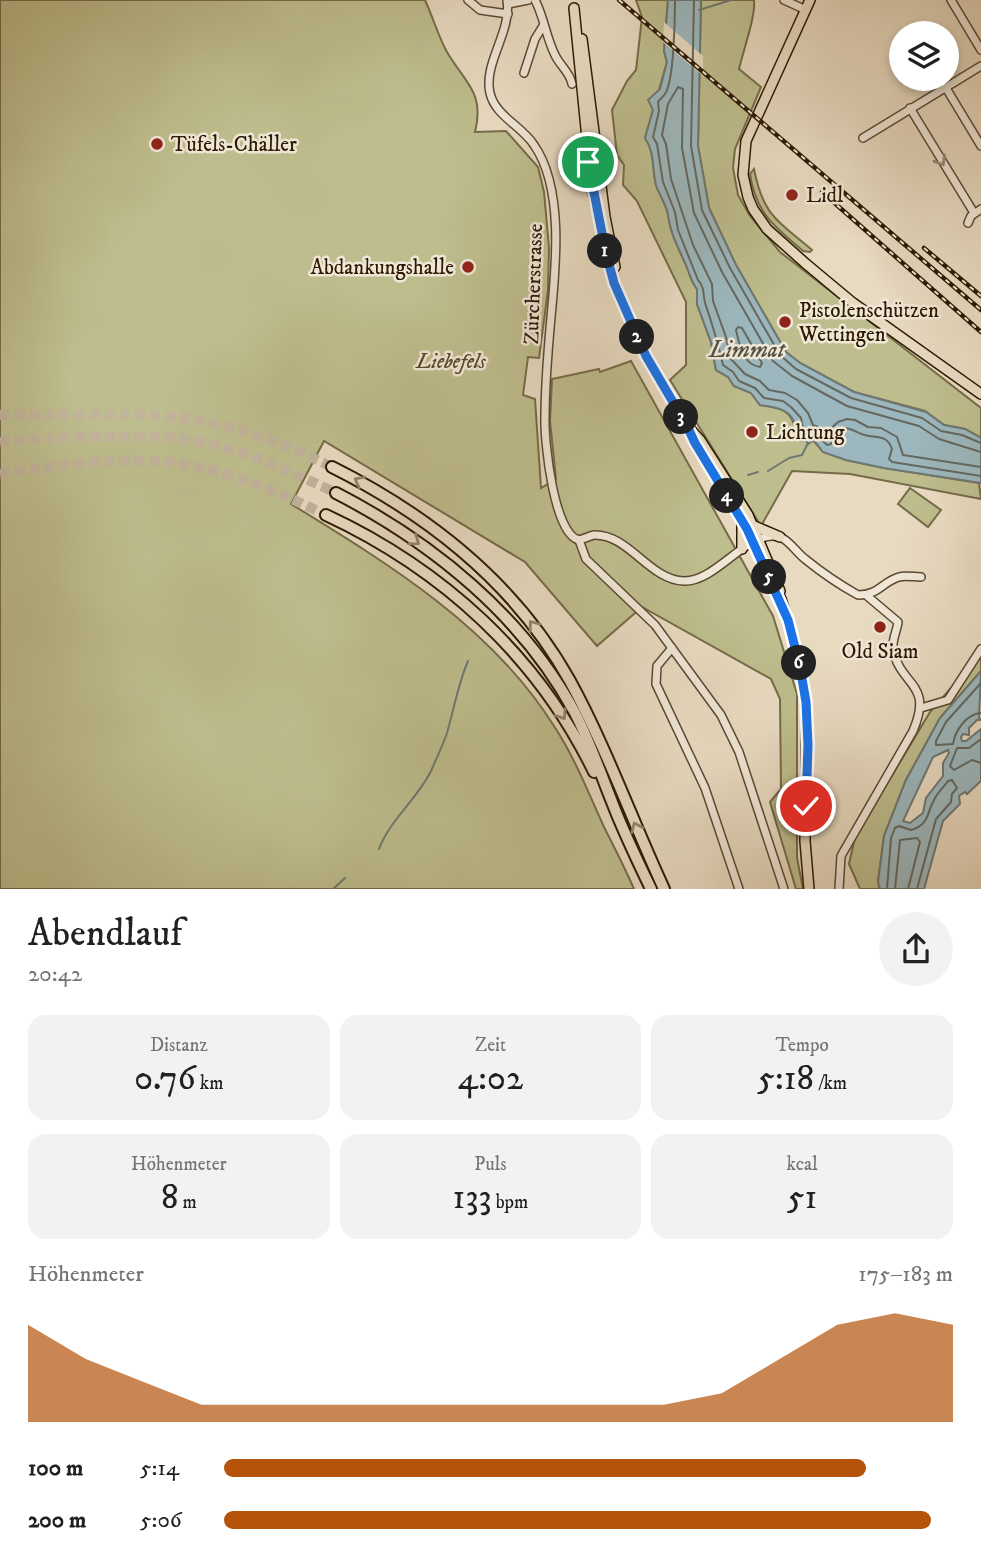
<!DOCTYPE html>
<html lang="de">
<meta charset="utf-8">
<style>
:root{--surface:#fff;--page:#f2f2f2;--text:#202124;--muted:#757577;--accent:#b45309}
body{margin:0;font-family:"IM FELL DW Pica",serif;background:var(--page);color:var(--text);height:100vh;display:flex;flex-direction:column;font-size:26px;white-space:nowrap}
*{box-sizing:border-box;margin:0}
p{font-size:23px;color:var(--muted)}
.icon{flex:none;width:38px;height:38px;fill:none;stroke:currentColor;stroke-width:2;stroke-linecap:round;stroke-linejoin:round}
.map{position:relative;height:889px;overflow:hidden}
.details{display:flex;flex-direction:column;background:var(--surface);flex:1}
.details>*{flex:none}
.fabs{position:absolute;left:889px;top:21px;display:grid;gap:14px}
.fabs a{display:grid;place-items:center;width:70px;height:70px;border-radius:50%;background:var(--surface);box-shadow:0 4px 10px #0003;font-size:35px}
.pin{position:absolute;display:grid;place-items:center;width:60px;height:60px;color:#fff;margin:-30px;border:4px solid #fff;border-radius:50%;box-shadow:0 2px 7px #0007}
.km{position:absolute;width:35px;height:35px;margin:-18px;border-radius:50%;background:#222;color:#fff;font-size:19px;line-height:35px;text-align:center}
.round{display:grid;place-items:center;flex:none;width:74px;height:74px;border-radius:37px;background:var(--page)}
.overview{display:flex;align-items:center;justify-content:space-between;height:119px;padding:0 28px}
h1{font-size:38px;font-weight:600;line-height:52px}
.figures{display:grid;grid-template-columns:repeat(3,1fr);gap:10px;height:119px;padding:7px 28px}
.figures div{display:grid;align-content:center;border-radius:18px;background:var(--page);text-align:center}
.figures b{font-size:35px;font-weight:600}
.figures small{font-size:19px;font-weight:400}
.figures p{font-size:19px}
.chart{height:196px;padding:14px 28px}
.chart p{display:flex;justify-content:space-between}
.chart svg{width:100%;height:126px;margin-top:7px;fill:var(--accent);opacity:.7}
ul{padding:0 28px;list-style:none;font-size:23px}
li{display:grid;grid-template-columns:112px 84px 1fr;align-items:center;height:52px}
li i{height:18px;border-radius:9px;background:var(--accent)}
.map>svg:first-child{display:block}
.green{fill:#bebd8d;stroke:#756b48;stroke-width:2}
.water{fill:#9cb8be;stroke:#6f7873;stroke-width:2;fill-rule:evenodd}
.pier{fill:#e8dac1}
.lines{fill:none;stroke-linecap:round;stroke-linejoin:round}
.shore{stroke:#646860;stroke-width:2}
.stream{stroke:#6f7873;stroke-width:2}
.highway-tunnel{stroke:#c2b39b;stroke-width:10;stroke-dasharray:10 5;stroke-linecap:butt}
.minor-casing{stroke:#5b4932;stroke-width:10}
.major-casing{stroke:#2c1902;stroke-width:12}
.highway-casing{stroke:#2c1902;stroke-width:14}
.minor{stroke:#f0e7d7;stroke-width:7}
.major{stroke:#e8dac1;stroke-width:9}
.highway{stroke:#e8dac1;stroke-width:10}
.rail-casing{stroke:#2c1902;stroke-width:4.5}
.rail{stroke:#f0e7d7;stroke-width:2;stroke-dasharray:5;stroke-linecap:butt}
.oneway{stroke:#988a77}
.oneway2{stroke:#93836b}
.route-casing{stroke:#fff;stroke-width:14}
.route{stroke:#1a73e8;stroke-width:9}
.poi-dot{fill:#8f2418;stroke:#f0e7d7;stroke-width:2.5}
.labels{text-anchor:middle;stroke-width:5;stroke-linejoin:round;paint-order:stroke}
.poi-label{font-size:21px;fill:#2c1902;stroke:#f0e7d7;text-anchor:start}
.street-label{font-size:21px;fill:#2c1902;stroke:#f0e7d7}
.park-label{font-size:21px;font-style:italic;fill:#584a2c;stroke:#f0e7d7}
.water-label{font-size:23px;font-style:italic;fill:#535144;stroke:#f0e7d7}
</style>
<div class="map">
<svg width="981" height="889" viewBox="0 0 981 889">
<rect width="100%" height="100%" fill="#e8dac1"/>
<filter id="stains"><feTurbulence type="fractalNoise" baseFrequency=".00286" numOctaves="4"/><feColorMatrix values="0 0 0 0 .2 0 0 0 0 .09 0 0 0 0 .02 0 0 0 .5 -.17"/></filter>
<radialGradient id="worn" r=".72"><stop offset=".6" stop-color="#630" stop-opacity="0"/><stop offset="1" stop-color="#630" stop-opacity=".3"/></radialGradient>
<g class="green">
<path d="M0,0h425c8,17 13,36 22,52 18,31 38,40 28,80l31,-1 32,36 6,25 5,56 -1,42 -9,68 -11,-1 -5,38 12,4 6,89 15,-9 -6,-58 2,-42 47,-10 1,3 31,-11 142,255 24,78v164l6,31h-7l-26,-87 11,-13 -1,-90 -9,-20 -129,-72 -45,39 -72,-84 -201,-121 -33,63c98,60 201,123 263,222 21,32 34,66 50,101 10,20 21,41 30,62h-634z"/>
<path d="M636,0h32l-4,51 3,11 -22,76c10,14 7,31 11,47 3,10 11,20 12,30 3,22 12,35 20,55 3,8 4,13 9,19v15l14,38 5,28 12,7 6,9 17,7 9,12c20,3 33,4 36,28l17,7 10,12 23,8 38,8 95,15 2,16 -131,-25 -58,-3 -31,55 -91,-146 16,-15v-63l-49,-101 -14,-16 1,-20 -7,-10 -5,-45 15,-29 9,-11 6,-53z"/>
<path d="M701,0h53c2,16 -11,51 -15,69l22,18 -26,62 -2,19 5,27 12,21 30,36 201,156v30l-16,-9 -21,-4 -19,-14 -71,-19 -54,-29 -14,-11 -50,-87 -27,-57 -11,-62z"/>
<path d="M754,169c9,47 24,52 58,81l-2,2 -7,-1c-28,-24 -47,-37 -53,-77z"/>
<polygon points="910,488 941,510 928,527 898,504"/>
<polygon points="981,653 981,671 940,718 906,780 884,836 878,882 880,889 860,889 849,864 855,837 930,712"/>
</g>
<g class="water">
<path d="M668,0h33l-3,146 11,62 27,57 50,87 14,11 54,29 72,20 18,13 21,4 16,9v45l-97,-15 -38,-8 -23,-8 -9,-12 -6,4 -2,-3h-6c-3,-6 -3,-11 -5,-17 -5,-16 -22,-17 -35,-19l-9,-12 -17,-7 -6,-9 -12,-7 -5,-28 -14,-38v-15c-5,-6 -6,-11 -9,-19 -8,-20 -17,-33 -20,-55 -1,-10 -9,-20 -12,-30 -4,-16 -1,-33 -11,-47l8,-28 -5,-10 12,-11 7,-27 -3,-11z"/>
<path d="M981,671l-2,47 2,2h-4l-8,8v7l-6,-1 -2,3 1,4h4l15,-12v52l-14,13 -2,-2 -6,4 1,8 -17,17 -19,68h-44l-2,-7 6,-46 22,-56 34,-62zM948,750l1,3 -6,10v13l-17,22 -3,15 -13,10 -7,-2 30,-64z"/>
</g>
<polygon class="pier" points="664,22 703,56 703,76 663,42"/>
<g class="lines">
<g class="shore">
<path d="M675,0c0,18 -1,81 -10,94 -2,3 -5,5 -7,8l1,9 -6,26 4,7 6,38 12,30 3,18 20,50c8,9 4,16 8,26 7,20 12,38 17,59l10,7 6,9 16,7 9,10 19,3 8,6 10,11 3,15 13,2 10,10 4,-1c10,-30 23,-9 38,-8 11,1 19,1 23,13l-3,10 3,3 89,14"/>
<polyline points="694,0 691,146 702,210 730,268 780,355 796,369 851,398 922,418 941,431 962,435 981,443"/>
<path d="M738,327l4,1 20,35 -2,4c-18,-3 -20,-21 -24,-37z"/>
<polyline points="981,452 939,439 919,426 847,406 792,376 773,361 722,272 694,213 682,148 683,89 678,87 668,104 662,135 666,144 671,179 693,245 712,284 713,301 726,337 731,359 745,374 760,381 769,390 785,393 797,400 808,413 813,425 828,431 838,422 847,419 855,420 868,427 881,428 897,437 903,455 981,467"/>
<path d="M981,683l-35,39 -10,19v4l17,-1c2,-13 13,-30 28,-31"/>
<polyline points="981,739 969,748 957,748 950,766 954,770 972,760 981,763"/>
<path d="M887,889l4,-51 4,-10 4,-2 12,4c19,-6 15,-16 23,-30 3,-7 10,-13 14,-19l4,-1 5,8 -5,6 -1,8 -15,17 -19,70"/>
<polyline points="895,889 900,840 917,838 920,842 908,889"/>
</g>
<g class="stream">
<polyline points="699,10 731,0"/>
<polyline points="768,471 789,458 802,455 808,443"/>
<polyline points="748,475 758,472"/>
<path d="M379,849c11,-29 37,-49 51,-76 6,-13 12,-26 17,-40 7,-24 11,-49 21,-72"/>
<polyline points="333,889 345,878"/>
</g>
<g class="highway-tunnel">
<polyline points="0,415 136,414 187,418 235,428 290,447 332,467"/>
<path d="M0,442c30,-4 61,-4 92,-5 30,0 62,-2 92,2 53,7 104,31 152,54"/>
<path d="M0,474c57,-9 124,-19 181,-10 51,7 99,29 145,51"/>
</g>
<g class="minor-casing">
<g id="minor">
<polyline points="468,0 480,10 508,14"/>
<path d="M507,0c5,32 -24,63 -17,93 5,23 32,33 44,52 30,43 22,121 17,172 -3,33 -6,67 -6,100 -1,24 9,118 34,123"/>
<path d="M535,0c9,17 11,37 20,55 5,11 15,17 17,29"/>
<polyline points="784,0 806,10"/>
<polyline points="951,0 981,50"/>
<polyline points="508,4 528,0"/>
<polyline points="524,73 535,39 543,26"/>
<polyline points="946,88 981,146"/>
<polyline points="910,108 974,213"/>
<polyline points="863,138 981,66"/>
<polyline points="968,223 971,216 981,209"/>
<polyline points="579,540 586,559 655,625 721,715 739,752 784,889"/>
<path d="M579,540c5,-1 10,-4 15,-5 35,-1 55,45 90,46 33,1 64,-53 96,-44 9,3 17,16 25,22 16,13 35,26 53,36 21,0 24,-13 41,-18 6,-2 15,0 22,0"/>
<polyline points="672,648 657,666 656,684 705,788 739,889"/>
<polyline points="921,708 948,700 981,649"/>
<path d="M839,889l2,-33 72,-125c21,-49 -13,-44 -20,-82 -1,-10 4,-18 5,-27l-32,-27"/>
</g>
</g>
<g class="major-casing">
<g id="major">
<polyline points="810,0 746,141 743,175 748,197 753,209 767,229 805,263 853,303 981,394"/>
<polyline points="574,8 592,189 614,283 646,356 687,426 695,444 747,529 781,599 793,637 802,676 807,717 805,841 809,889"/>
<polyline points="582,39 605,217 615,267"/>
<polyline points="691,430 700,440 748,515 780,591"/>
<polyline points="742,521 742,549"/>
<polyline points="754,526 780,537"/>
</g>
</g>
<g class="highway-casing">
<g id="highway">
<path d="M332,467c98,49 184,117 238,214 36,66 62,139 94,208"/>
<path d="M336,493c97,50 187,123 239,220 15,29 25,59 37,89 11,29 25,58 39,87"/>
<path d="M326,515c116,54 212,141 268,257"/>
</g>
</g>
<use href="#minor" class="minor"/>
<use href="#major" class="major"/>
<use href="#highway" class="highway"/>
<g class="rail-casing">
<g id="rail">
<polyline points="619,0 981,310"/>
<polyline points="822,192 981,332"/>
<polyline points="924,248 981,296"/>
</g>
</g>
<use href="#rail" class="rail"/>
</g>
<defs><path id="oneway-chevron" d="M-2-3.5L2.5 0L-2 3.5" fill="none" stroke-width="1.6" stroke-linecap="round" stroke-linejoin="round" transform="scale(1.75)"/></defs>
<use class="oneway" href="#oneway-chevron" transform="translate(941 161) rotate(59)"/>
<g class="oneway2">
<use href="#oneway-chevron" transform="translate(359 481) rotate(-152)"/>
<use href="#oneway-chevron" transform="translate(415 541) rotate(36)"/>
<use href="#oneway-chevron" transform="translate(533 625) rotate(-127)"/>
<use href="#oneway-chevron" transform="translate(562 715) rotate(57)"/>
<use href="#oneway-chevron" transform="translate(636 827) rotate(-114)"/>
</g>
<g class="lines">
<g class="route-casing">
<polyline id="route" points="588,162 606,253 614,283 635,331 646,356 687,426 695,443 747,529 788,620 800,667 806,702 808,745 806,806"/>
</g>
<use href="#route" class="route"/>
</g>
<g class="poi-dot">
<circle cx="157" cy="144" r="7"/>
<circle cx="792" cy="195" r="7"/>
<circle cx="468" cy="267" r="7"/>
<circle cx="785" cy="322" r="7"/>
<circle cx="752" cy="432" r="7"/>
<circle cx="880" cy="627" r="7"/>
</g>
<g class="labels">
<g class="poi-label">
<text x="171" y="151">Tüfels-Chäller</text>
<text x="806" y="202">Lidl</text>
<text x="454" y="274" text-anchor="end">Abdankungshalle</text>
<text x="799" y="317">Pistolenschützen<tspan x="799" dy="24">Wettingen</tspan></text>
<text x="766" y="439">Lichtung</text>
<text x="880" y="658" text-anchor="middle">Old Siam</text>
</g>
<g class="street-label">
<text transform="translate(533 284) rotate(-88)" y="7">Zürcherstrasse</text>
</g>
<g class="park-label">
<text x="451" y="368">Liebefels</text>
</g>
<g class="water-label">
<text x="747" y="357">Limmat</text>
</g>
</g>
<rect width="100%" height="100%" filter="url(#stains)"/>
<rect width="100%" height="100%" fill="url(#worn)"/>
</svg>
<div class="fabs">
<a><svg class="icon" aria-label="layers" viewBox="0 0 24 24"><path d="M12 4l9 5-9 5-9-5zM3 14l9 5 9-5"/></svg></a>
</div>
<div class="pin" style="left:588px;top:162px;background:#1e9e55"><svg class="icon" aria-label="arrive" viewBox="0 0 24 24"><path d="M6 21V4h12l-3 4 3 4H6"/></svg></div>
<div class="pin" style="left:806px;top:806px;background:#d93025"><svg class="icon" aria-label="check" viewBox="0 0 24 24"><path d="M5 12l5 5 9-10"/></svg></div>
<b class="km" style="left:605px;top:251px">1</b>
<b class="km" style="left:637px;top:337px">2</b>
<b class="km" style="left:681px;top:417px">3</b>
<b class="km" style="left:727px;top:496px">4</b>
<b class="km" style="left:769px;top:577px">5</b>
<b class="km" style="left:799px;top:663px">6</b>
</div>
<section class="details">
<div class="overview"><div><h1>Abendlauf</h1><p>20:42</p></div><a class="round"><svg class="icon" aria-label="share" viewBox="0 0 24 24"><path d="M12 15V3M7 8l5-5 5 5M5 13v7h14v-7"/></svg></a></div>
<div class="figures">
<div><p>Distanz</p><b>0.76<small> km</small></b></div>
<div><p>Zeit</p><b>4:02</b></div>
<div><p>Tempo</p><b>5:18<small> /km</small></b></div>
</div>
<div class="figures">
<div><p>Höhenmeter</p><b>8<small> m</small></b></div>
<div><p>Puls</p><b>133<small> bpm</small></b></div>
<div><p>kcal</p><b>51</b></div>
</div>
<div class="chart"><p><span>Höhenmeter</span>175–183 m</p>
<svg viewBox="0 0 160 44" preserveAspectRatio="none"><path d="M0 44V10L10 22L20 30L30 38L40 38L50 38L60 38L70 38L80 38L90 38L100 38L110 38L120 34L130 22L140 10L150 6L160 10V44z"/></svg>
</div>
<ul>
<li><b>100 m</b>5:14<i style="width:88%"></i></li>
<li><b>200 m</b>5:06<i style="width:97%"></i></li>
</ul>
</section>
